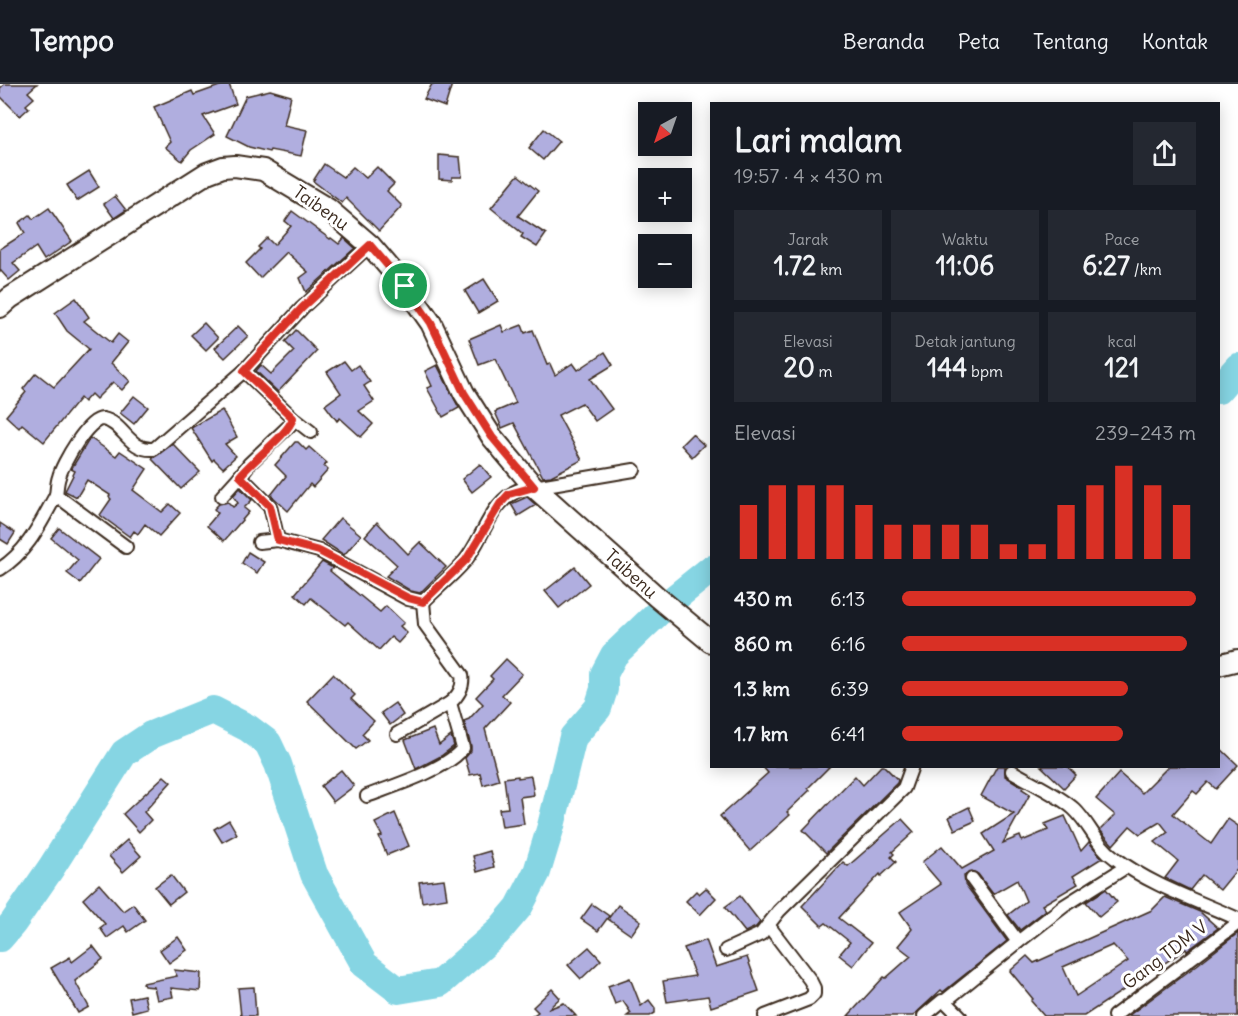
<!DOCTYPE html>
<html lang="id">
<meta charset="utf-8">
<style>
:root{--surface:#171b24;--page:#242831;--text:#f1f3f6;--muted:#9ea1a6;--line:#363941;--accent:#d93025}
body{margin:0;font-family:Delius,sans-serif;background:var(--page);color:var(--text);height:100vh;display:flex;flex-direction:column;font-size:22px;white-space:nowrap}
*{box-sizing:border-box;margin:0}
p{font-size:20px;color:var(--muted)}
.icon{flex:none;width:33px;height:33px;fill:none;stroke:currentColor;stroke-width:2;stroke-linecap:round;stroke-linejoin:round}
.map{position:relative;flex:1;overflow:hidden}
.side{position:absolute;left:710px;top:18px;width:510px;height:666px;display:flex;flex-direction:column;background:var(--surface);border-radius:0px;box-shadow:0 3px 15px #0003}
.side>*{flex:none}
.needle{width:39px;rotate:220deg}
.controls{position:absolute;left:638px;top:18px;display:grid;gap:12px}
.controls a{display:grid;place-items:center;width:54px;height:54px;border-radius:0px;background:var(--surface);box-shadow:0 3px 15px #0003;font-size:30px}
.pin{position:absolute;display:grid;place-items:center;width:51px;height:51px;color:#fff;margin:-26px;border:3px solid #fff;border-radius:50%;box-shadow:0 2px 6px #0007}
.round{display:grid;place-items:center;flex:none;width:63px;height:63px;border-radius:0px;background:var(--page)}
.headline{display:flex;align-items:center;justify-content:space-between;height:102px;padding:0 24px}
h1{font-size:33px;font-weight:700;line-height:45px}
.figures{display:grid;grid-template-columns:repeat(3,1fr);gap:9px;height:102px;padding:6px 24px}
.figures div{display:grid;align-content:center;border-radius:0px;background:var(--page);text-align:center}
.figures b{font-size:26px;font-weight:700}
.figures small{font-size:16px;font-weight:400}
.figures p{font-size:16px}
.chart{height:168px;padding:12px 24px}
.chart p{display:flex;justify-content:space-between}
.chart svg{width:100%;height:108px;margin-top:6px;stroke:var(--accent);stroke-width:6}
ul{padding:0 24px;list-style:none;font-size:20px}
li{display:grid;grid-template-columns:96px 72px 1fr;align-items:center;height:45px}
li i{height:15px;border-radius:8px;background:var(--accent)}
header{display:flex;align-items:center;gap:36px;box-sizing:border-box;height:84px;padding:0 30px;background:var(--surface);border-bottom:2px solid var(--line)}
header strong{font-size:28px}
nav{display:flex;gap:33px;margin-inline-start:auto;font-size:21px}
.map>svg:first-child{display:block}
.lines{fill:none;stroke-linecap:round;stroke-linejoin:round}
.river{stroke:#86d5e3;stroke-width:28}
.building{fill:#b0aedf;stroke:#3b2a1e;stroke-width:1.5;fill-rule:evenodd}
.street-casing{stroke:#3b2a1e;stroke-width:16}
.primary-casing{stroke:#3b2a1e;stroke-width:24}
.street{stroke:#fff;stroke-width:12}
.primary{stroke:#fff;stroke-width:20}
.route-casing{stroke:#fff;stroke-width:12}
.route{stroke:#d93025;stroke-width:8}
.labels{text-anchor:middle;stroke-width:6;stroke-linejoin:round;paint-order:stroke}
.street-label{font-size:18px;fill:#3b2a1e;stroke:#fff}
</style>
<header>
<strong>Tempo</strong>
<nav><a>Beranda</a><a>Peta</a><a>Tentang</a><a>Kontak</a></nav>
</header>
<div class="map">
<svg width="1238" height="932" viewBox="0 0 1238 932">
<rect width="100%" height="100%" fill="#fff"/>
<filter id="ink" filterUnits="userSpaceOnUse"><feTurbulence type="fractalNoise" baseFrequency=".0167" numOctaves="2"/><feDisplacementMap in="SourceGraphic" scale="12" xChannelSelector="R" yChannelSelector="G"/><feConvolveMatrix kernelMatrix="1 2 1 2 8 2 1 2 1" color-interpolation-filters="sRGB"/></filter>
<g filter="url(#ink)">
<g class="lines">
<g class="river">
<polyline points="1218,306 1238,283"/>
<polyline points="0,854 13,839 51,784 124,669 151,651 213,626 248,644 268,659 278,680 314,790 364,880 398,906 440,899 497,849 519,823 537,788 551,742 573,653 598,624 604,605 604,590 614,571 665,522 711,485"/>
</g>
</g>
<g class="building">
<polygon points="5,0 37,0 28,8 34,14 26,21 29,24 20,32 0,12 0,4"/>
<polygon points="225,0 229,0 236,20 203,32 215,50 191,66 182,77 165,63 170,58 154,23 192,7 194,11"/>
<polygon points="432,0 452,0 445,23 424,15"/>
<polygon points="270,6 291,12 284,41 307,46 301,72 270,66 269,68 249,63 227,52 246,12"/>
<polygon points="544,45 559,57 543,76 529,64"/>
<polygon points="439,71 460,73 462,93 452,93 452,96 439,95"/>
<polygon points="324,80 343,93 353,83 366,94 377,83 394,100 387,107 402,122 379,147 346,114 342,119 313,97"/>
<polygon points="89,87 99,103 77,117 67,101"/>
<polygon points="518,91 538,107 518,132 546,150 537,163 521,153 523,150 491,124"/>
<polygon points="115,112 126,126 114,134 104,120"/>
<polygon points="49,124 72,157 44,176 36,163 13,179 20,187 9,196 1,187 0,188 0,165 25,149 19,139 30,131 33,135"/>
<polygon points="292,127 330,155 331,154 339,160 344,154 355,164 306,208 300,194 308,188 286,168 260,194 246,179 260,165 258,163 267,154 274,161 291,142 285,137"/>
<polygon points="484,195 498,217 478,229 465,207"/>
<polygon points="76,214 89,233 84,237 111,259 118,250 128,258 111,279 130,297 122,306 113,298 96,315 91,310 84,318 80,314 44,358 22,340 19,344 6,332 26,308 23,305 36,289 54,303 89,265 67,247 55,229"/>
<polygon points="204,239 218,254 206,266 191,251"/>
<polygon points="501,241 504,248 522,241 525,249 533,246 547,281 550,280 555,291 573,279 578,286 605,268 613,281 590,295 612,325 595,337 582,319 558,331 582,376 551,392 543,393 514,339 502,344 495,328 516,319 495,275 479,281 469,255"/>
<polygon points="238,242 248,252 225,274 215,264"/>
<polygon points="296,246 317,267 278,308 256,287 261,281 271,290 294,267 285,258"/>
<polygon points="344,277 351,286 358,281 370,298 364,302 374,317 359,327 373,340 361,353 340,334 337,337 325,321 341,309 327,288"/>
<polygon points="437,281 459,324 443,333 427,304 432,302 425,287"/>
<polygon points="134,312 148,323 134,340 120,329"/>
<polygon points="222,326 237,353 225,360 236,372 223,384 214,375 212,377 191,344"/>
<polygon points="692,350 704,361 692,373 681,361"/>
<polygon points="90,354 116,372 120,367 147,385 133,406 162,428 170,420 180,429 159,452 145,440 138,450 134,447 130,453 100,431 111,415 109,413 110,411 87,396 77,413 65,407 75,387 71,385 73,382"/>
<polygon points="295,358 298,358 306,366 309,363 327,379 324,382 328,386 313,403 310,400 288,427 271,411 286,392 275,381"/>
<polygon points="173,360 200,388 181,405 152,375"/>
<polygon points="480,380 491,393 472,408 462,395"/>
<polygon points="240,404 252,416 244,424 249,428 224,457 207,442 218,429 214,425 219,420 228,418 233,423 238,419 233,412"/>
<polygon points="527,413 536,421 518,432 511,420"/>
<polygon points="340,434 361,451 344,471 321,456"/>
<polygon points="377,438 408,470 420,458 446,483 420,509 411,507 386,492 397,481 365,452"/>
<polygon points="0,439 15,449 8,460 0,455"/>
<polygon points="59,444 99,475 80,499 67,489 78,476 51,454"/>
<polygon points="248,468 264,478 257,489 242,479"/>
<polygon points="322,478 333,484 330,487 380,528 386,522 404,539 400,542 407,549 398,559 391,553 379,566 348,538 345,541 311,514 306,520 296,511 295,510"/>
<polygon points="575,483 589,500 559,524 545,507"/>
<polygon points="506,575 522,590 502,611 510,618 485,645 499,696 483,701 480,689 470,691 465,674 471,667 471,662 464,637 469,635 483,620 476,613 493,595 490,592"/>
<polygon points="333,590 355,611 351,615 374,637 362,650 368,656 356,665 307,617"/>
<polygon points="395,619 403,631 390,641 381,629"/>
<polygon points="433,645 439,661 451,652 454,662 441,672 416,685 405,656"/>
<polygon points="1218,662 1238,681 1216,705 1208,698 1197,710 1193,707 1173,730 1211,760 1228,735 1238,742 1238,784 1220,806 1202,791 1190,806 1165,794 1178,777 1155,758 1168,748 1160,738 1140,750 1130,742 1113,761 1100,746 1115,731 1096,715 1119,689 1142,709 1169,682 1218,682"/>
<polygon points="762,682 830,682 808,704 810,706 787,728 790,731 750,767 720,732 768,689"/>
<polygon points="881,682 884,682 898,696 897,699 826,769 803,746 855,692 863,701"/>
<polygon points="997,682 1005,682 1005,692 1023,703 1022,705 1030,710 1003,759 1020,752 1022,757 1048,746 1045,740 1065,732 1081,767 1089,758 1102,774 1073,792 1078,800 1042,821 1046,826 1020,846 1008,831 1026,817 1017,796 993,810 978,790 972,787 968,788 964,792 965,800 1007,857 943,908 941,906 913,932 848,932 884,893 886,894 911,872 898,862 912,845 900,828 941,800 922,778 942,762 962,785 994,767 983,750 1014,730 981,712"/>
<polygon points="1041,682 1067,682 1076,691 1064,704"/>
<polygon points="341,686 354,702 333,718 321,702"/>
<polygon points="164,692 171,698 144,728 151,736 139,748 123,730"/>
<polygon points="518,692 518,694 531,692 534,711 520,713 524,740 502,743 499,725 508,724 504,694"/>
<polygon points="969,723 975,737 955,746 949,733"/>
<polygon points="395,729 409,762 387,771 379,753 382,752 375,739"/>
<polygon points="902,735 914,748 892,768 894,770 891,773 896,778 881,792 880,790 839,834 871,859 853,882 839,871 850,858 826,839 822,842 802,822 843,778 848,782"/>
<polygon points="229,736 237,750 222,758 214,745"/>
<polygon points="127,756 141,772 123,788 109,772"/>
<polygon points="490,767 494,783 477,788 473,772"/>
<polygon points="171,791 184,808 169,820 155,803"/>
<polygon points="444,795 447,814 422,818 419,798"/>
<polygon points="99,800 123,827 133,820 145,836 128,848 124,842 107,854 100,844 105,840 83,815"/>
<polygon points="706,804 716,814 700,831 686,817 696,807 699,810"/>
<polygon points="1106,805 1117,818 1099,833 1086,818"/>
<polygon points="740,812 760,838 756,843 745,848 725,823"/>
<path d="M1165,813l35,15 18,16 -31,23 -1,-2 -102,67h-40l-13,-15 2,-2 -23,-28 17,-15 7,7 118,-53zM1113,861l15,16 -52,35 -13,-29z"/>
<polygon points="592,820 609,832 598,847 581,835"/>
<polygon points="618,821 641,837 631,851 608,835"/>
<polygon points="1238,849 1238,932 1128,932 1197,881"/>
<polygon points="178,853 187,866 169,879 160,866"/>
<polygon points="706,856 716,883 747,873 759,907 711,923 708,912 667,918 663,897 695,892 684,864"/>
<polygon points="93,862 103,875 75,897 89,923 78,929 51,884 70,873 72,878"/>
<polygon points="589,863 601,876 581,895 568,881"/>
<polygon points="174,886 201,889 200,907 171,904 173,913 157,916 154,903 144,902 143,899 177,892"/>
<polygon points="630,894 641,922 649,916 655,924 655,929 650,932 627,932 631,929 623,917 615,920 608,902"/>
<polygon points="254,903 256,932 241,932 238,904"/>
<polygon points="552,905 560,914 548,925 564,919 576,932 532,932 538,928 533,923"/>
<polygon points="144,911 147,924 132,928 129,914"/>
</g>
<g class="lines">
<g class="street-casing">
<g id="street">
<polyline points="244,287 293,334 290,341 249,380 240,392 270,422 278,456"/>
<polyline points="293,334 311,348"/>
<polyline points="222,412 240,392"/>
<path d="M259,458l19,-2 41,11 89,48 15,3c14,-14 29,-26 41,-40 20,-23 26,-63 58,-73l112,-19"/>
<path d="M126,463l-70,-52c1,-6 1,-13 3,-18 3,-13 30,-60 44,-58 21,4 25,32 51,30l90,-78 58,-63 68,-63"/>
<path d="M0,485c28,-18 40,-45 56,-74"/>
<polyline points="397,650 450,619"/>
<path d="M1012,687c18,11 47,24 62,38 16,15 22,36 41,49 37,28 81,42 123,61"/>
<path d="M367,712c26,-10 81,-27 96,-48l-13,-45c9,-8 14,-16 12,-28l-37,-51 -2,-22"/>
<polyline points="972,795 1018,858 1064,822 1126,783"/>
<polyline points="768,841 779,827 904,704 912,682"/>
<polyline points="726,866 761,850 768,841 810,896 814,904 814,910 809,915 765,932"/>
<polyline points="945,917 1018,858"/>
<polyline points="924,932 942,917 945,917 960,932"/>
<polyline points="1114,932 1238,839"/>
</g>
</g>
<g class="primary-casing">
<g id="primary">
<polyline points="0,223 10,214 207,89 223,83 235,82 263,86 328,125 370,161 405,202 431,239 464,309 492,353 534,403 657,513 711,558"/>
<polyline points="1218,581 1238,576"/>
</g>
</g>
<use href="#street" class="street"/>
<use href="#primary" class="primary"/>
</g>
</g>
<g class="lines" filter="url(#ink)">
<g class="route-casing">
<path id="route" d="M370,161l35,41 26,37 33,70 28,44 42,50 -25,7 -9,10 -34,56 -43,42 -15,-4 -89,-47 -41,-11 -8,-34 -30,-30c12,-16 48,-41 53,-58l-49,-47 58,-63z"/>
</g>
<use href="#route" class="route"/>
</g>
<g class="labels">
<g class="street-label">
<text transform="translate(321 124) rotate(35)" y="6">Taibenu</text>
<text transform="translate(631 490) rotate(42)" y="6">Taibenu</text>
<text transform="translate(1165 871) rotate(-37)" y="6">Gang TDM V</text>
</g>
</g>
</svg>
<div class="controls">
<a><svg class="needle" viewBox="-14 -14 28 28"><path d="M0-13l5 13h-10z" fill="#e53935"/><path d="M0 13l5-13h-10z" fill="#9ea1a6"/></svg></a>
<a>+</a>
<a>−</a>
</div>
<div class="pin" style="left:405px;top:202px;background:#1e9e55"><svg class="icon" aria-label="arrive" viewBox="0 0 24 24"><path d="M6 21V4h12l-3 4 3 4H6"/></svg></div>
<section class="side">
<div class="headline"><div><h1>Lari malam</h1><p>19:57 · 4 × 430 m</p></div><a class="round"><svg class="icon" aria-label="share" viewBox="0 0 24 24"><path d="M12 15V3M7 8l5-5 5 5M5 13v7h14v-7"/></svg></a></div>
<div class="figures">
<div><p>Jarak</p><b>1.72<small> km</small></b></div>
<div><p>Waktu</p><b>11:06</b></div>
<div><p>Pace</p><b>6:27<small> /km</small></b></div>
</div>
<div class="figures">
<div><p>Elevasi</p><b>20<small> m</small></b></div>
<div><p>Detak jantung</p><b>144<small> bpm</small></b></div>
<div><p>kcal</p><b>121</b></div>
</div>
<div class="chart"><p><span>Elevasi</span>239–243 m</p>
<svg viewBox="0 0 160 44" preserveAspectRatio="none"><path d="M5 44V22M15 44V14M25 44V14M35 44V14M45 44V22M55 44V30M65 44V30M75 44V30M85 44V30M95 44V38M105 44V38M115 44V22M125 44V14M135 44V6M145 44V14M155 44V22"/></svg>
</div>
<ul>
<li><b>430 m</b>6:13<i style="width:100%"></i></li>
<li><b>860 m</b>6:16<i style="width:97%"></i></li>
<li><b>1.3 km</b>6:39<i style="width:77%"></i></li>
<li><b>1.7 km</b>6:41<i style="width:75%"></i></li>
</ul>
</section>
</div>
